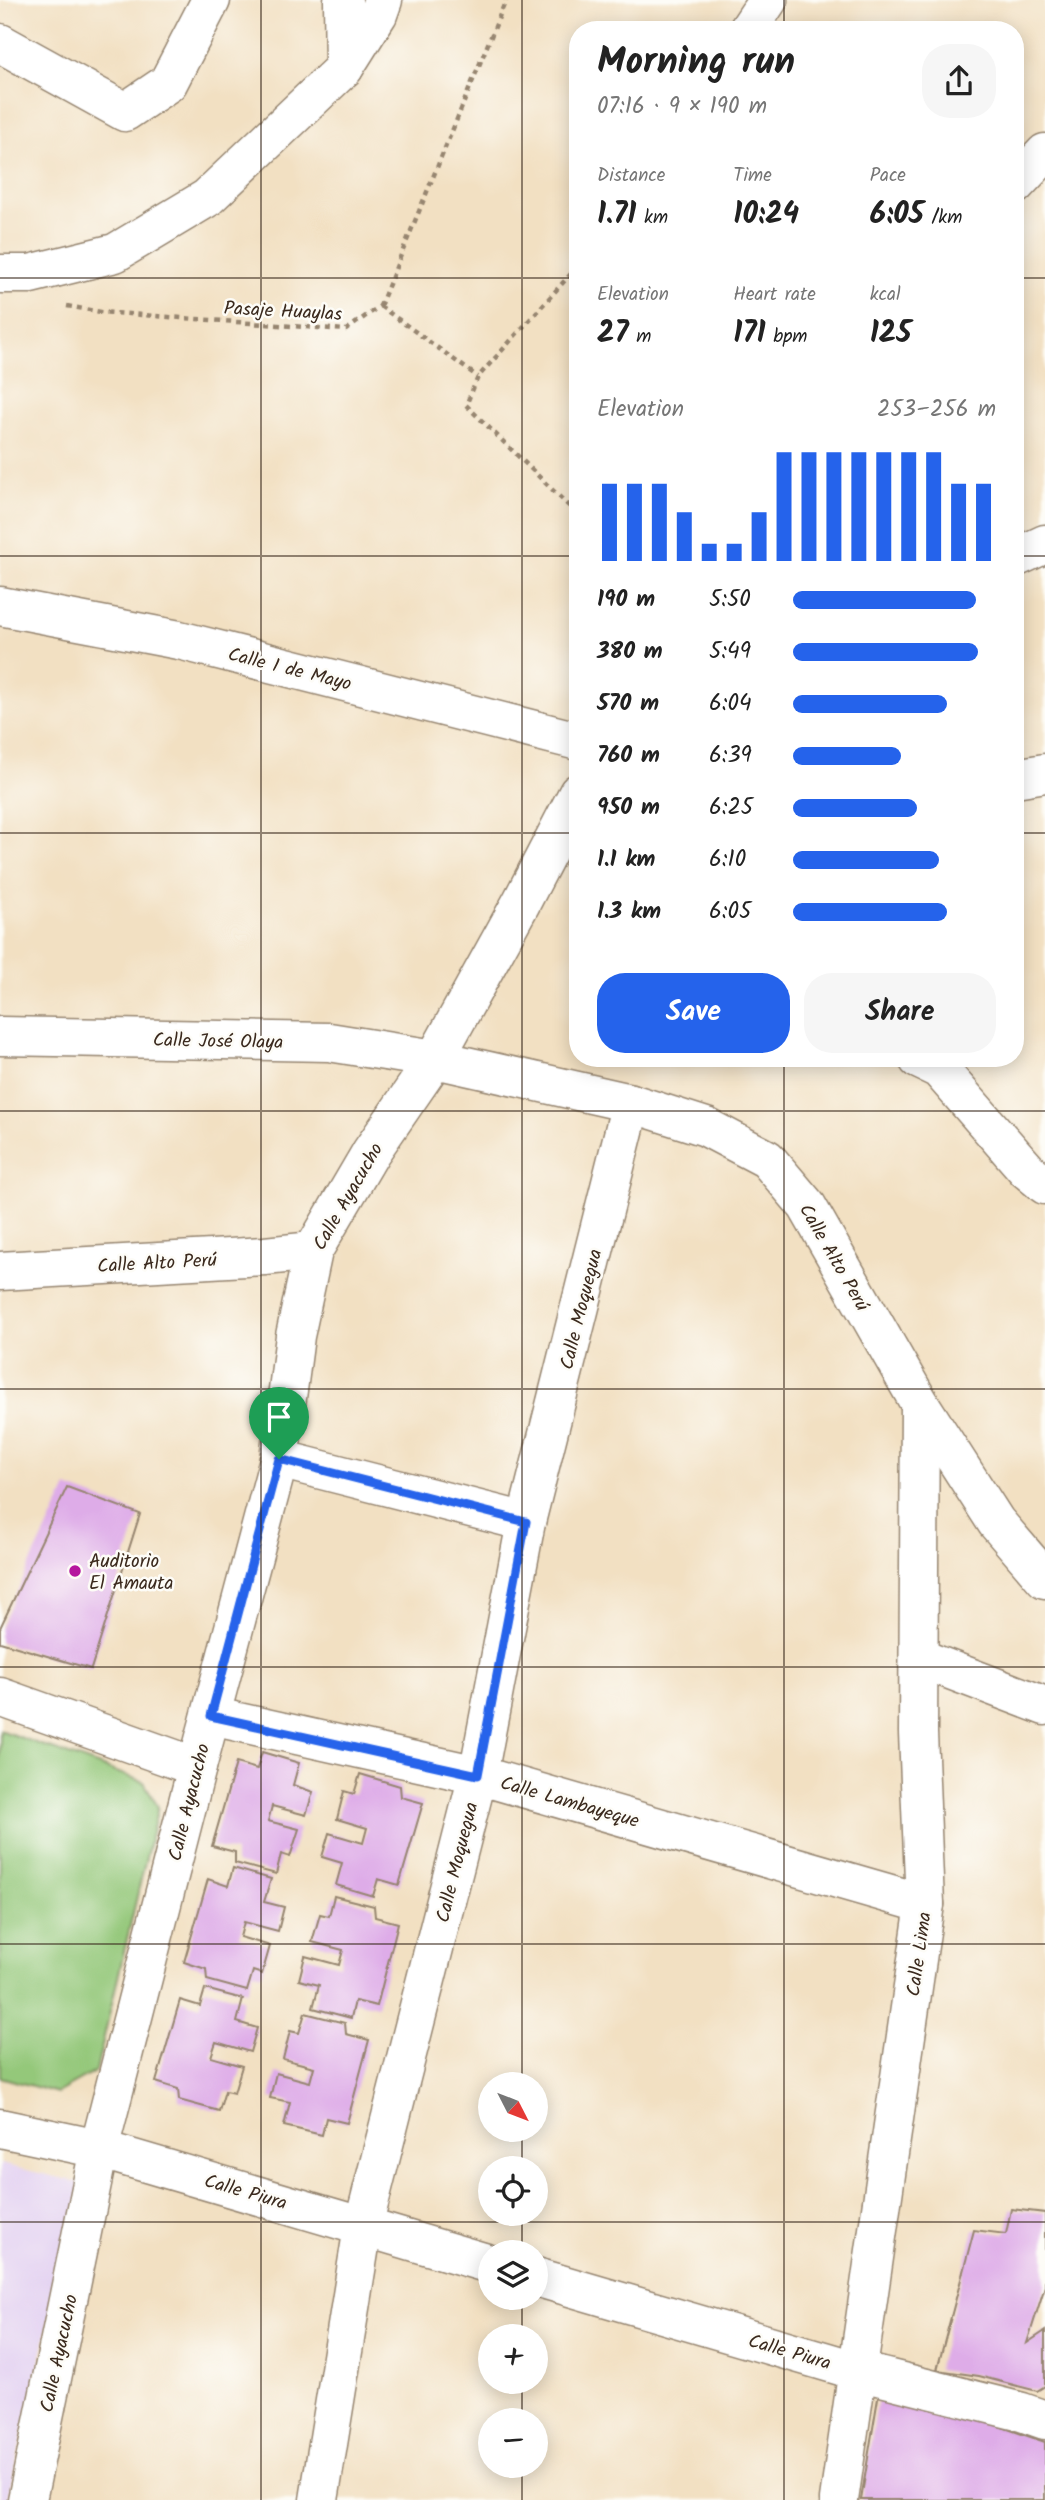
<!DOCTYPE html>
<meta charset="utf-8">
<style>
:root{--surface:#fff;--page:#f6f6f6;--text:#222;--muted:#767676;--accent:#2563eb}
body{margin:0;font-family:Kalam,sans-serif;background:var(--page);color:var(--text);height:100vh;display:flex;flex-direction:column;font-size:26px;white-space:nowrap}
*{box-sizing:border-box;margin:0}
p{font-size:23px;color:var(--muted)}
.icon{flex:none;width:38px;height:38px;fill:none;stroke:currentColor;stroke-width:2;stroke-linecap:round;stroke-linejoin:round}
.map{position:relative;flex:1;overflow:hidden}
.drawer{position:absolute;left:569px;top:21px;width:455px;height:1046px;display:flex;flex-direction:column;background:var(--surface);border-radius:28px;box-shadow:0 4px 18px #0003}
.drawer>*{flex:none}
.needle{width:46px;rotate:132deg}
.tools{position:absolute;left:478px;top:2072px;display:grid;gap:14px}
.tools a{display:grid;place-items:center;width:70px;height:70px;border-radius:50%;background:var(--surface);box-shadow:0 4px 18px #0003;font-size:35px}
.pin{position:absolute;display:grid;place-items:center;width:60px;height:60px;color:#fff;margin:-72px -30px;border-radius:50% 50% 50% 0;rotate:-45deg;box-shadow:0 0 7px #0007}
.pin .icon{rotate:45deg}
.round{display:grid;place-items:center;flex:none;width:74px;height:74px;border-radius:28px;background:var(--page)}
.headline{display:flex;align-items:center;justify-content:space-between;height:119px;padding:0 28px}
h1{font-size:38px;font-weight:600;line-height:52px}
.stats{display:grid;grid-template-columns:repeat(3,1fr);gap:10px;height:119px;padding:7px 28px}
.stats div{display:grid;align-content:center}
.stats b{font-size:30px;font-weight:600}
.stats small{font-size:19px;font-weight:400}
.stats p{font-size:19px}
.chart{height:196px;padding:14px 28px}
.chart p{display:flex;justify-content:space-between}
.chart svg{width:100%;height:126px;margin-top:7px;stroke:var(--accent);stroke-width:6}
.primary-button{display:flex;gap:14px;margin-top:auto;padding:14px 28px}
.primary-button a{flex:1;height:80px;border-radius:28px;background:var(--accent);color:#fff;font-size:28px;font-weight:600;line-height:80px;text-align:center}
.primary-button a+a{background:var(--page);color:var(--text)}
ul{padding:0 28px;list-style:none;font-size:23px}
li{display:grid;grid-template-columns:112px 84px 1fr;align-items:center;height:52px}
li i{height:18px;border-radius:9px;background:var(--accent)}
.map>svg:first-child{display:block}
.built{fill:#e4d3f2}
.green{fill:#94c87a;stroke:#68794c;stroke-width:2}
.building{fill:#deace8}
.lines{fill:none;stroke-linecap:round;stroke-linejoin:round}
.minor-casing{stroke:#968570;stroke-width:41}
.path{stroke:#968570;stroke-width:4.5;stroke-dasharray:5 5;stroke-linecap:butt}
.minor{stroke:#fff;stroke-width:38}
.route-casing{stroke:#fff;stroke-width:14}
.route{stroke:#2563eb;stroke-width:9}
.grid{fill:none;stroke:#3b2a1e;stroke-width:2;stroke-opacity:0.55}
.poi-dot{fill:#b5179e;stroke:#fdfcf7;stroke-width:2.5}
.labels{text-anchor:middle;stroke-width:5;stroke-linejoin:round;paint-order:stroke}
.street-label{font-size:19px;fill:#3b2a1e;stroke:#fdfcf7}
.poi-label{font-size:19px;fill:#3b2a1e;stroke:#fdfcf7;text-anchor:start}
</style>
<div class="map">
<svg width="1045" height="2500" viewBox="0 0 1045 2500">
<rect width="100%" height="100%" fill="#fdfcf7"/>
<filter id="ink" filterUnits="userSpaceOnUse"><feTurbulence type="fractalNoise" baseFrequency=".0143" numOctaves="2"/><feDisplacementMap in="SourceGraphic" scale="14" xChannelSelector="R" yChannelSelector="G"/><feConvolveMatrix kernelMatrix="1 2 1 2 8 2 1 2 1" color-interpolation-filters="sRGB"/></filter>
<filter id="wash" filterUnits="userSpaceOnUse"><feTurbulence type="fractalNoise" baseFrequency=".00686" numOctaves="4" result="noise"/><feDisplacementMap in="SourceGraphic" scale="28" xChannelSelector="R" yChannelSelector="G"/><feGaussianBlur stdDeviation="1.57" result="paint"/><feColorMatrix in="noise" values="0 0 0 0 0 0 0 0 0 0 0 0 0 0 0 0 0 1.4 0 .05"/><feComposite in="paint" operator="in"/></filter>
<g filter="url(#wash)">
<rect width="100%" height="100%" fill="#f2e0c2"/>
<polygon class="built" points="0,2164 82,2183 7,2500 0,2500"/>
<polygon class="green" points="0,1730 144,1782 158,1807 96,2071 57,2093 0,2077"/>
<g id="blocks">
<g class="building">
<polygon points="67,1487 140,1514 91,1669 0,1642 0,1628"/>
<polygon points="262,1752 299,1763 293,1785 313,1792 306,1815 272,1806 268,1821 299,1829 290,1857 281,1854 276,1874 235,1863 235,1852 212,1846 236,1763 257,1769"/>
<polygon points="360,1774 400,1786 401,1797 423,1803 399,1885 378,1879 373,1896 336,1885 342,1863 322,1857 329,1833 363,1843 367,1828 337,1819 344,1791 354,1794"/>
<polygon points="233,1868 271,1879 264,1902 284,1907 278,1931 244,1922 240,1937 270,1946 262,1974 253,1971 247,1991 207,1980 206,1969 184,1962 208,1879 228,1886"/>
<polygon points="334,1896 374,1906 375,1917 398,1923 377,2006 355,2001 351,2018 313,2008 319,1985 299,1980 305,1956 339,1965 343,1950 312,1942 320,1914 329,1916"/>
<polygon points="205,1989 243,1999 237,2022 257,2028 250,2052 216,2042 211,2057 242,2066 234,2093 225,2091 219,2111 179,2100 178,2089 156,2082 180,2000 200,2006"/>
<polygon points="305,2013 345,2023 346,2034 369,2040 347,2123 326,2118 322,2135 284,2126 290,2102 270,2098 276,2073 310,2082 314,2067 283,2059 290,2031 299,2033"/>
<polygon points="1011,2209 1045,2213 1045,2286 1027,2343 1045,2331 1045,2386 1037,2391 979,2376 937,2370 974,2230 1006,2234"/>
<polygon points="879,2392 979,2419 1045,2442 1045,2500 861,2500"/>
</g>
</g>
</g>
<g filter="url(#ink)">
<use href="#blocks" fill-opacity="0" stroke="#968570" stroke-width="2"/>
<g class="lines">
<g class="minor-casing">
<g id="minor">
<polyline points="343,0 344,68"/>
<polyline points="748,30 768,0"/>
<polyline points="0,43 125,112 168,83 211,0"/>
<polyline points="1015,185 1045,153"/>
<polyline points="0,274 30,274 115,253 207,198 344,68 378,14 383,0"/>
<polyline points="1015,558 1045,544"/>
<polyline points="0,606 179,640 578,741"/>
<polyline points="1015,778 1045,773"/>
<polyline points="0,1036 329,1042 435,1059 631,1103 706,1127 767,1159 807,1206 920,1404 996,1522 1045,1579"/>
<polyline points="918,1059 939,1069 1027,1170 1045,1185"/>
<polyline points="0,1271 265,1256 313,1251"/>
<polyline points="279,1459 526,1522"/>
<polyline points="919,1658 1045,1706"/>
<polyline points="0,1697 197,1767"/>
<polyline points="211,1716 478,1775 925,1904"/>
<polyline points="0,2128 99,2149 490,2264"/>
<polyline points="536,2277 858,2371 1022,2412 1045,2420"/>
<polyline points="27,2500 99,2149 197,1767 279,1459 295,1336 313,1251 371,1152 435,1059 521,903 578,793"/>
<polyline points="319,2500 363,2227 478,1775 526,1522 631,1103"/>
<polyline points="839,2500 925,1904 918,1733 920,1404"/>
</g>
</g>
<g class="path">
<polyline points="578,266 478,377 466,405 578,515"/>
<polyline points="67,306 101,312 346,330 380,306"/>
<polyline points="380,306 506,0"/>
<polyline points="380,306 478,377"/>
</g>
<use href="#minor" class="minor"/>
</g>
</g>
<g class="lines" filter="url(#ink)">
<g class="route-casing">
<polygon id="route" points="279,1459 526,1522 478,1775 211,1716"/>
</g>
<use href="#route" class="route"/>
</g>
<path class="grid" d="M261,0v2500M522,0v2084M784,0v30M0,278h578M1015,278h30M0,556h578M1015,556h30M0,833h578M1015,833h30M784,1059v1441M0,1111h1045M0,1389h1045M0,1667h1045M0,1944h1045M522,2130v38M522,2214v38M0,2222h1045M522,2298v38M522,2382v38M522,2466v34"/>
<circle class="poi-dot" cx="75" cy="1571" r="7"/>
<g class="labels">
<g class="street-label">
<text transform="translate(283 310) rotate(3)" y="7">Pasaje Huaylas</text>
<text transform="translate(290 668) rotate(14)" y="7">Calle 1 de Mayo</text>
<text transform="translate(218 1040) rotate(1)" y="7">Calle José Olaya</text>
<text transform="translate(347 1196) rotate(-60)" y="7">Calle Ayacucho</text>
<text transform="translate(835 1257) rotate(60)" y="7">Calle Alto Perú</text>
<text transform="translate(157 1262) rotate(-3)" y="7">Calle Alto Perú</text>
<text transform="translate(580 1309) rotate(-76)" y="7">Calle Moquegua</text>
<text transform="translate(570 1801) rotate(16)" y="7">Calle Lambayeque</text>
<text transform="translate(188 1802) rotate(-76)" y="7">Calle Ayacucho</text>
<text transform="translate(456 1862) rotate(-76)" y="7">Calle Moquegua</text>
<text transform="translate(918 1954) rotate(-82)" y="7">Calle Lima</text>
<text transform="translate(246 2191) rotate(16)" y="7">Calle Piura</text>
<text transform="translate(790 2351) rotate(16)" y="7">Calle Piura</text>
<text transform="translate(58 2353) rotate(-78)" y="7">Calle Ayacucho</text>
</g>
<g class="poi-label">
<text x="89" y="1567">Auditorio<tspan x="89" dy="22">El Amauta</tspan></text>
</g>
</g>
</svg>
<div class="tools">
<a><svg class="needle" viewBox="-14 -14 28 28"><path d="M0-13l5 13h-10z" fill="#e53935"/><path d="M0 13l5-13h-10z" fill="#767676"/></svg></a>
<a><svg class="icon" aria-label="locate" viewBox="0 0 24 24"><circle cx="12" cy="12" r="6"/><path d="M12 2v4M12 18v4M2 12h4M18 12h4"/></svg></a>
<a><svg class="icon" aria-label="layers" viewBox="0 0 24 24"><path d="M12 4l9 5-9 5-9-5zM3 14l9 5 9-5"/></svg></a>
<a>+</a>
<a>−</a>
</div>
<div class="pin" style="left:279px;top:1459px;background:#1e9e55"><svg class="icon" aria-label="arrive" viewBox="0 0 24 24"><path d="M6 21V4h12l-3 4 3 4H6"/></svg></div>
<section class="drawer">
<div class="headline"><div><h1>Morning run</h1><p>07:16 · 9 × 190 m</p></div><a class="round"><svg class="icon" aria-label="share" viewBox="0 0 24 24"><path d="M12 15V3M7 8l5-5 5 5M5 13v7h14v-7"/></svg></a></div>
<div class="stats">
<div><p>Distance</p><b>1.71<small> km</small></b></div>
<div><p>Time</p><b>10:24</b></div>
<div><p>Pace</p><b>6:05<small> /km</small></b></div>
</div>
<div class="stats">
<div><p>Elevation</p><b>27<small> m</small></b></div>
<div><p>Heart rate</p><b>171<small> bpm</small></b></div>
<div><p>kcal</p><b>125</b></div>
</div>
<div class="chart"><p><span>Elevation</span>253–256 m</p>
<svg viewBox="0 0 160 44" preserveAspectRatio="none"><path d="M5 44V17M15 44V17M25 44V17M35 44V27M45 44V38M55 44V38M65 44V27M75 44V6M85 44V6M95 44V6M105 44V6M115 44V6M125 44V6M135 44V6M145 44V17M155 44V17"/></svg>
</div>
<ul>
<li><b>190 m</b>5:50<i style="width:90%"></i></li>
<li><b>380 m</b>5:49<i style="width:91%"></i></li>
<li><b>570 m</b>6:04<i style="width:76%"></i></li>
<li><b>760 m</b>6:39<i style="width:53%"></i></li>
<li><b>950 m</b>6:25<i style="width:61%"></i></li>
<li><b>1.1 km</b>6:10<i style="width:72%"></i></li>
<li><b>1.3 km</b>6:05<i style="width:76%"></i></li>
</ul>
<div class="primary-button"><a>Save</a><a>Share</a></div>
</section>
</div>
